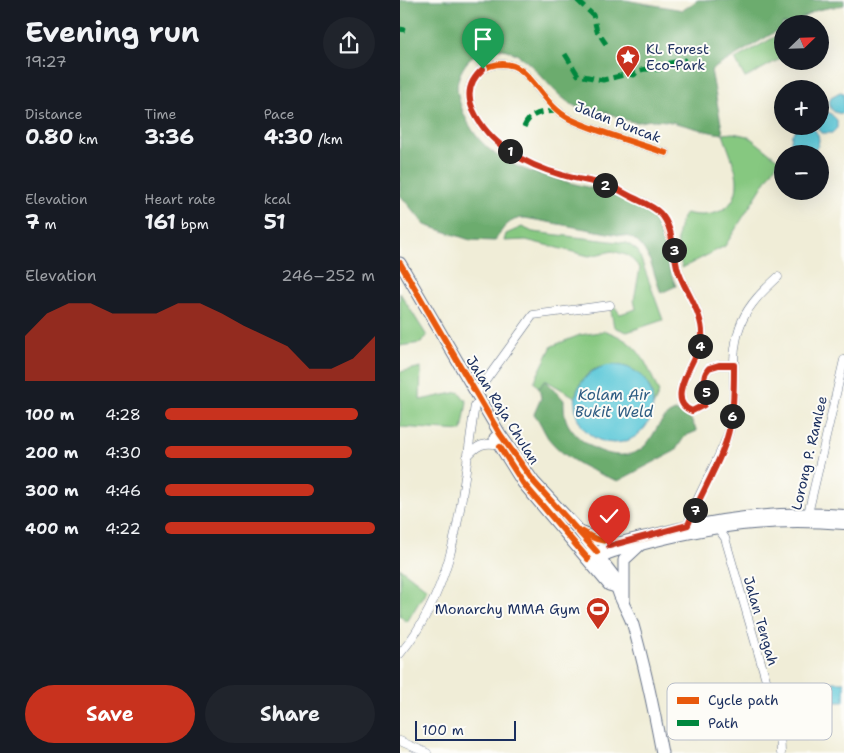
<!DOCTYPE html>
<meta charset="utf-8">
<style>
:root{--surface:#171b24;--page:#20242c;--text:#f1f3f6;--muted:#9ea1a6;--accent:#c8321e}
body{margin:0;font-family:"Shantell Sans",sans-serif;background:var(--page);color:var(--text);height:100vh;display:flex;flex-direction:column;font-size:19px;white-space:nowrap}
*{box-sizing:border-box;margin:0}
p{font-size:16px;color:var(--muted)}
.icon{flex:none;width:28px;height:28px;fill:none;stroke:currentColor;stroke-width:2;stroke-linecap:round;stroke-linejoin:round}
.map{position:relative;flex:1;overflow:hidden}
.drawer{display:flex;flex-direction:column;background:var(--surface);width:400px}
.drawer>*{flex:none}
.needle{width:32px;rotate:67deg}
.controls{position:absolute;left:374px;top:15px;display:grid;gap:10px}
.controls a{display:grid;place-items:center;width:55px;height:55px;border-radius:50%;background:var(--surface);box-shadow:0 5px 20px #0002;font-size:25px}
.scale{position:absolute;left:15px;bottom:12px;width:101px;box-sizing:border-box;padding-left:5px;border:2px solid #1b2f5e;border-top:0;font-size:14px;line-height:18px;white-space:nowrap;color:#1b2f5e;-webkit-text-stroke:4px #fdfcf7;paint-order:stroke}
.pin{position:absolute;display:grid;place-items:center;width:42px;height:42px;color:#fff;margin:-51px -21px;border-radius:50% 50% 50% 0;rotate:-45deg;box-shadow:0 0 5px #0007}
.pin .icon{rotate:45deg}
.km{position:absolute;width:25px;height:25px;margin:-12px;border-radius:50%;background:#222;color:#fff;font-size:14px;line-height:25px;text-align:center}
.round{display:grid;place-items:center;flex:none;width:52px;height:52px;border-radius:26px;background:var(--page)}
.summary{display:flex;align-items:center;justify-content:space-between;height:85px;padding:0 25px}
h1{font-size:28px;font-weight:700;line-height:38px}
.metrics{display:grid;grid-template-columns:repeat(3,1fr);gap:8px;height:85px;padding:5px 25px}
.metrics div{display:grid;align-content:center}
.metrics b{font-size:21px;font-weight:700}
.metrics small{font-size:14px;font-weight:400}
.metrics p{font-size:14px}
.chart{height:140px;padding:10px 25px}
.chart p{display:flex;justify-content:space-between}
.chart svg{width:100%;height:90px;margin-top:5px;fill:var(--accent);opacity:.7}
.primary-button{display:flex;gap:10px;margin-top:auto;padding:10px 25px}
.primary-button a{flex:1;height:58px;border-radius:30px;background:var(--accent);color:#fff;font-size:20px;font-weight:700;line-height:58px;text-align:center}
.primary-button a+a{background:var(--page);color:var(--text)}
ul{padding:0 25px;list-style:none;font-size:16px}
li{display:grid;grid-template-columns:80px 60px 1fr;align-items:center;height:38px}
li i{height:12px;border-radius:6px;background:var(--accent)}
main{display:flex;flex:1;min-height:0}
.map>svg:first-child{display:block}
.green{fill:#86c880;stroke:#507c6f}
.forest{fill:#6cac6e;stroke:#446e66}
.water{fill:#5ec9d9;stroke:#3c7c9c}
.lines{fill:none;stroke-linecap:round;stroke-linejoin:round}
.minor-casing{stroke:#667288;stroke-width:9}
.tertiary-casing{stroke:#667288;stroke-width:12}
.secondary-casing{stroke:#667288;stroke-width:13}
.minor{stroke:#fff;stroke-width:8}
.tertiary{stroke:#fff;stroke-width:10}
.secondary{stroke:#fff;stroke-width:11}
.quiet{stroke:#00873e;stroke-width:5;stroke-dasharray:10 5;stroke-linecap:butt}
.cycleway-casing{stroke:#fdfcf7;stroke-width:9}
.cycleway{stroke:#e8590c;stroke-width:6}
.route-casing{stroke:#fff;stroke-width:10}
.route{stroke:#c8321e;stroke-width:6}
.labels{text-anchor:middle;stroke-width:4;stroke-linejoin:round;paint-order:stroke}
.poi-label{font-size:14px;fill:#1b2f5e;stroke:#fdfcf7;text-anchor:start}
.street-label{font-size:14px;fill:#1b2f5e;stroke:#fdfcf7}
.water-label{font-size:15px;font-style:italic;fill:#2f5d83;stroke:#fdfcf7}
.key{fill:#fdfcf7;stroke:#b9bec9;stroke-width:1}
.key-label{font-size:14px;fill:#1b2f5e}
</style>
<main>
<section class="drawer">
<div class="summary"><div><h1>Evening run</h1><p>19:27</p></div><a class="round"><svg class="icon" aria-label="share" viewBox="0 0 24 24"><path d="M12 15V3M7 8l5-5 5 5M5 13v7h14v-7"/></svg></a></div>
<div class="metrics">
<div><p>Distance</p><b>0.80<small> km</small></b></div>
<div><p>Time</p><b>3:36</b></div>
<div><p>Pace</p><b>4:30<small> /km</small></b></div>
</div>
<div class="metrics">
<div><p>Elevation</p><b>7<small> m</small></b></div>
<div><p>Heart rate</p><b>161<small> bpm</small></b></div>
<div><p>kcal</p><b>51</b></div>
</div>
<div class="chart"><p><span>Elevation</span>246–252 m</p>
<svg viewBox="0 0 160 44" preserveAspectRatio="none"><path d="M0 44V22L10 11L20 6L30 6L40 11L50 11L60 11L70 6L80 6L90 11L100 17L110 22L120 27L130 38L140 38L150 33L160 22V44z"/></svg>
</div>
<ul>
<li><b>100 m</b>4:28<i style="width:92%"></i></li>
<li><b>200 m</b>4:30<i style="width:89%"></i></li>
<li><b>300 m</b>4:46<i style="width:71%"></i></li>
<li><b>400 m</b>4:22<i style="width:100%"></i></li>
</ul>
<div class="primary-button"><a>Save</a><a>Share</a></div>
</section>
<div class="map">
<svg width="444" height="753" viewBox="0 0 444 753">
<rect width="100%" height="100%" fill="#fdfcf7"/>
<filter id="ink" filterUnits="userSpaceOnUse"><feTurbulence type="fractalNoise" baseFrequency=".02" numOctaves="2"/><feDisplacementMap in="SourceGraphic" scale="10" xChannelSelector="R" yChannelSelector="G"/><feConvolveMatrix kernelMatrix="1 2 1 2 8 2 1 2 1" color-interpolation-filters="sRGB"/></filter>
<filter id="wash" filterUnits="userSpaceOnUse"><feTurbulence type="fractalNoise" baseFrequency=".0096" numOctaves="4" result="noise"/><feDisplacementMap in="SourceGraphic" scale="20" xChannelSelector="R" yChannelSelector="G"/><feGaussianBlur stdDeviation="1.12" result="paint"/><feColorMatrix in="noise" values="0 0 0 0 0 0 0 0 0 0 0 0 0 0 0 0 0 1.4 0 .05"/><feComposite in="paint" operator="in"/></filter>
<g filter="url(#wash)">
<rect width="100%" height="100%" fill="#f0edd7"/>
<g class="green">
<polygon points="382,33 382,58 345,78 335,59"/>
<path d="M333,133l15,3 31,24 -54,86 -43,22c-4,-20 -9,-37 4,-55 23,6 51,-1 51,-30 1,-12 -10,-36 -14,-49z"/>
<polygon points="122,227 133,232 227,243 238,251 263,320 227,332 214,327 211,311 215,307 220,314 236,309 234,300 240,268 229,256 213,251 189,256 126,240 104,241 106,234"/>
<polygon points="0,293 27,336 21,343 0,346"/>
<path d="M206,331c34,12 40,31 53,62l-6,13c-1,-22 -8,-29 -29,-35 -27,-9 -40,-1 -49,26l-30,-17 -6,8 -5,-6 18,-36 28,-11z"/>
<polygon points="21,367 20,400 59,392 67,402 62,431 0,427 0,372"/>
<polygon points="0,568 27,589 7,622 0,616"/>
</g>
<g class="forest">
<path d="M0,0h225l58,10 15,-10h146v5l-27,5 -26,14h-9v4l-71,42 12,64c-22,-2 -44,-13 -67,-14 -7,-1 -15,3 -22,2 -13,-2 -24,-10 -36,-12 -6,-1 -13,1 -19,-2 -34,-13 -51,-70 -95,-58 -12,4 -21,15 -25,27 -4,10 -1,19 2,29 24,72 96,68 155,90 11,4 26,8 35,15 14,13 12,38 17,54 2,7 5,14 8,21l-15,7c-8,-20 -11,-46 -31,-56l-105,-19c-16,0 -23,11 -30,23l-25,-1 -45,-15 -25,-30z"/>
<path d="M145,380l19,20c0,9 0,18 5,26 13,21 48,38 71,24 15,-10 17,-33 35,-39l15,7 7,13 -12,5 -10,15 -57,30c-25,-9 -53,-21 -70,-43 -5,-8 -8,-17 -14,-24l7,-16 -2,-10z"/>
</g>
<g class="water">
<path d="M440,92l4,1v20c-11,2 -17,-6 -13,-16z"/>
<polygon points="423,113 430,113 437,120 437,128 432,133 421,133 417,128 420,126 420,114"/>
<circle cx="405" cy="140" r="14"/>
<circle cx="214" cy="404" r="39"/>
<polygon points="430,682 444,682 444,702 431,702"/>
</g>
</g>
<g filter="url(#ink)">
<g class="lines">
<g class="minor-casing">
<g id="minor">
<path d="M266,153c-29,-10 -69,-21 -96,-34 -23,-12 -31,-34 -48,-48 -14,-12 -38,-8 -47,7 -6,7 -7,16 -4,25 10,39 55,62 91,72 16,4 32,6 48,11 8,3 16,8 24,12 9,4 22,9 28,18 10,17 10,36 16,54 8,21 26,44 24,68 -2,19 -40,62 -10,73l12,-6c4,-13 -5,-26 5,-37l10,-3h15"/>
<polyline points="76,394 133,315 210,305"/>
<path d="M67,457c9,-11 17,-16 32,-12"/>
<polyline points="407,518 444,360"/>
<polyline points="317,527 325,538 380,728 381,753"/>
<path d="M288,529c1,-22 33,-71 41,-98 10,-36 -2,-75 13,-110 8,-18 21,-30 36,-44"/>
<path d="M0,654c60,-73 61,-160 75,-249"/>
<polyline points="0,741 27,753"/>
</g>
</g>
<g class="tertiary-casing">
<g id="tertiary">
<path d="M204,556c11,-6 24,-7 37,-11 71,-19 129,-27 203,-21"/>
<path d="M191,557c17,-14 39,-17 60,-22 67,-17 124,-25 193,-20"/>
</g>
</g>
<g class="secondary-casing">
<g id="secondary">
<path d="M0,263l100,171 34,48 42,45 40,52c0,16 12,31 17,46 12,42 21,85 29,128"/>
<polyline points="95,438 123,483 209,585 216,587"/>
<polyline points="183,533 196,539 217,543"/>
<polyline points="224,600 224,560 239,546"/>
</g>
</g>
<use href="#minor" class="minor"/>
<use href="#tertiary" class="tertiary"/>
<use href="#secondary" class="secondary"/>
<g class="quiet">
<polyline points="177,0 193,15 197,31 206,44"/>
<polyline points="0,29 5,30"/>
<path d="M165,54l13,21 25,5 25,-6 6,1c9,-9 14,-5 25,-6l11,-6 16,-3"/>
<path d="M124,127c7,-16 19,-15 35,-16"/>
</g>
<g class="cycleway-casing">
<g id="cycleway">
<path d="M266,153c-29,-10 -69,-21 -96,-34 -23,-12 -31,-34 -48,-48 -14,-12 -38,-8 -47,7 -6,7 -7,16 -4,25 10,39 55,62 91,72 16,4 32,6 48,11 8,3 16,8 24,12 9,4 22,9 28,18 10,17 10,36 16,54 8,21 26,44 24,68 -2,19 -40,62 -10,73l12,-6c4,-13 -5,-26 5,-37l10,-3h15"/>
<polyline points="0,263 100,434 134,482 197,552"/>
<polyline points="100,447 123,483 188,559"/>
<path d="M183,532c30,22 73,2 105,-7"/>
</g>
</g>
<use href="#cycleway" class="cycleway"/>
</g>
</g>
<g class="lines" filter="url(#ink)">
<g class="route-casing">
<path id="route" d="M83,69c-13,11 -17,25 -10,41 16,35 53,55 89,65 16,5 32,6 48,11 8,3 16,8 24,12 8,4 19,8 26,15 13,13 13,37 17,54 6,23 27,45 25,71 -2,18 -40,62 -10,73l12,-6c4,-13 -5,-27 5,-37l10,-3h15c0,30 0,59 -12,87 -10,25 -24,48 -34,73l-79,21"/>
</g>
<use href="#route" class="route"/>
</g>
<defs>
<g id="sight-pin" transform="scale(1.25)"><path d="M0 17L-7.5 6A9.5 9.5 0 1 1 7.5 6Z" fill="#c8321e" stroke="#fdfcf7"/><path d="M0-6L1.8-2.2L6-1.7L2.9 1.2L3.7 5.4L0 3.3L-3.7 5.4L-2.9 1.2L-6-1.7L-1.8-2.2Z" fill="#fff"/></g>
<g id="stadium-pin" transform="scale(1.25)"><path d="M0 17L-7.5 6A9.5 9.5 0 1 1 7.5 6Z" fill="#c8321e" stroke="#fdfcf7"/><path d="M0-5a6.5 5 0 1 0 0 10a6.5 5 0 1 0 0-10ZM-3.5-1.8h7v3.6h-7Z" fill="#fff"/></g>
</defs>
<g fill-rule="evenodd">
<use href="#sight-pin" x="228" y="57"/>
<use href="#stadium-pin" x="198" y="609"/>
</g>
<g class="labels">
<g class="poi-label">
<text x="246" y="54">KL Forest<tspan x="246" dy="16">Eco-Park</tspan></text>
<text x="180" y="614" text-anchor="end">Monarchy MMA Gym</text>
</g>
<g class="street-label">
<text transform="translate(218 122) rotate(21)" y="5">Jalan Puncak</text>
<text transform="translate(103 410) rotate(58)" y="5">Jalan Raja Chulan</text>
<text transform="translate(409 453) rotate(-77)" y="5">Lorong P. Ramlee</text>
<text transform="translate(361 621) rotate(74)" y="5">Jalan Tengah</text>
</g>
<g class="water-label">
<text x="214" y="400">Kolam Air<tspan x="214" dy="17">Bukit Weld</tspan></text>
</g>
</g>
<rect x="267" y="683" width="165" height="57" rx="8" class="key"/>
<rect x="277" y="697" width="22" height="7" fill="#e8590c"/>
<rect x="277" y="720" width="22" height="6" fill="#00873e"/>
<g class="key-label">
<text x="308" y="705">Cycle path</text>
<text x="308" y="728">Path</text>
</g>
</svg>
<div class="controls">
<a><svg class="needle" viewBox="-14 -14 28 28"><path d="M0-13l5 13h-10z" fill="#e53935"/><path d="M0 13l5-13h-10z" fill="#9ea1a6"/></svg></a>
<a>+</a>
<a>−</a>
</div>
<div class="scale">100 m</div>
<div class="pin" style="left:83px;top:69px;background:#1e9e55"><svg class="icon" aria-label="arrive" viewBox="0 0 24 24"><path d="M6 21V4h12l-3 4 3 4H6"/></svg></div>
<div class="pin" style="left:209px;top:546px;background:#d93025"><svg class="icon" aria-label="check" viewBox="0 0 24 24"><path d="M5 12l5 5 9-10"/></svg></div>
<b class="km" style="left:110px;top:151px">1</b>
<b class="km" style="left:205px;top:185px">2</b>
<b class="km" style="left:274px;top:250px">3</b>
<b class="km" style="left:300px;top:346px">4</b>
<b class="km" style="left:306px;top:392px">5</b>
<b class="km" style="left:332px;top:416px">6</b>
<b class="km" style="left:295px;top:510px">7</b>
</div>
</main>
